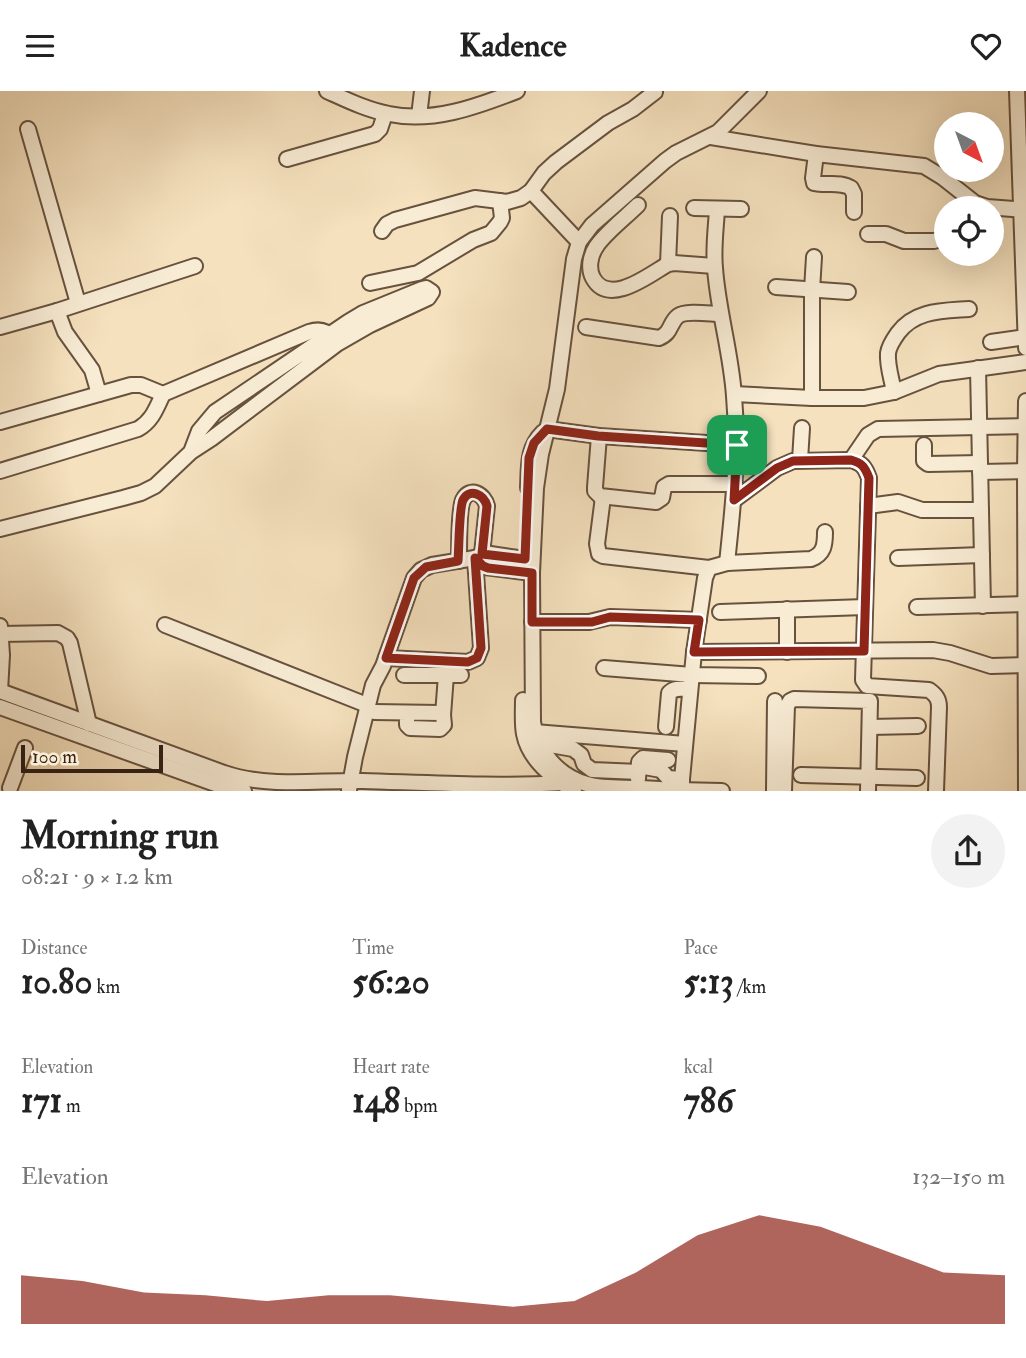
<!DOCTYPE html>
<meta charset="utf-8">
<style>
:root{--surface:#fff;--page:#f2f2f2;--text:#222;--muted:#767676;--accent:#8f2418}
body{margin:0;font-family:"IM FELL Double Pica",serif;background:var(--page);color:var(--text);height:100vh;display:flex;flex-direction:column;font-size:26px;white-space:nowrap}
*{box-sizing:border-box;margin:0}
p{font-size:23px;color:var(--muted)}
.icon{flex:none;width:38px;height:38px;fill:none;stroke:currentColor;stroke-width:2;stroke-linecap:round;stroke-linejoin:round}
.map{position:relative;height:700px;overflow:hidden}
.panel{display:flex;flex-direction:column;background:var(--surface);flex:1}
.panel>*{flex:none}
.needle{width:46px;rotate:139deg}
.fabs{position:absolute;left:934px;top:21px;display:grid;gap:14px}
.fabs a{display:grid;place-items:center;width:70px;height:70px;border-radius:50%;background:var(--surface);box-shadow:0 7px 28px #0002;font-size:35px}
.scale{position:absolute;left:21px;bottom:18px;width:142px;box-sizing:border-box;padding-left:7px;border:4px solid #382314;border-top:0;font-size:19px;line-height:24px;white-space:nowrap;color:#382314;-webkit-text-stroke:5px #f8ecd5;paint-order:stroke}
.pin{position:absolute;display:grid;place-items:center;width:60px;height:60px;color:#fff;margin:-30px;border-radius:14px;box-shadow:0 4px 10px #0006}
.round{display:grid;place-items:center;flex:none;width:74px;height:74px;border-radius:37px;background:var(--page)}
.headline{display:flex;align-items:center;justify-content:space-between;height:119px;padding:0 21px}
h1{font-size:38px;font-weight:700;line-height:52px}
.stats{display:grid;grid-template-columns:repeat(3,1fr);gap:10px;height:119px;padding:7px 21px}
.stats div{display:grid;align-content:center}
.stats b{font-size:35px;font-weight:700}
.stats small{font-size:19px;font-weight:400}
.stats p{font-size:19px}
.chart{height:196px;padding:14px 21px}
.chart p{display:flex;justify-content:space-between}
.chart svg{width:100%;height:126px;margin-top:7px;fill:var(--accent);opacity:.7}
header{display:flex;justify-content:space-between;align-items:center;height:91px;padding:0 21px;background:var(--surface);font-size:32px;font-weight:700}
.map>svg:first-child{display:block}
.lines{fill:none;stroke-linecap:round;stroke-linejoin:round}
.minor-casing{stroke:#67523e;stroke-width:18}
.minor{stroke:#f8ecd5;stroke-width:14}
.route-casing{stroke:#fff;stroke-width:14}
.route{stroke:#8f2418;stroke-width:9}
</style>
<header><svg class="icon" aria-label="menu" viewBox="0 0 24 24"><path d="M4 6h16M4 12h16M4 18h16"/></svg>Kadence<svg class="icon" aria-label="heart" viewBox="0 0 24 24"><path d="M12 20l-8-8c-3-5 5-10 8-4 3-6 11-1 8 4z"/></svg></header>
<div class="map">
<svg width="1026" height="700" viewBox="0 0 1026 700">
<rect width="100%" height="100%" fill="#f5e1be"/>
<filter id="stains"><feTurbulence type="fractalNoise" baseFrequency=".00286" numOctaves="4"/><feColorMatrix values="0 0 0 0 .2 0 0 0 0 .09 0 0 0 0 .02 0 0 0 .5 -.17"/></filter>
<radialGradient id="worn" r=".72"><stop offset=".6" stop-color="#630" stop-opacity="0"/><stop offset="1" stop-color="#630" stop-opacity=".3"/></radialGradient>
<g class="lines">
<g class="minor-casing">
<g id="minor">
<path d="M327,0c20,9 40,19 62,23 43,9 87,-7 128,-23"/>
<polyline points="1017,0 1026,257"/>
<polyline points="419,25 422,0"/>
<polyline points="28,38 78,212"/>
<polyline points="711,46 816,63 924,75 942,86 975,112 987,116 1026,119"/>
<path d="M816,63l-3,24 1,5c12,3 26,-2 37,5l3,6v18"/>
<polyline points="287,68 375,43 380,38 385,23"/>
<polyline points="531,100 579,151"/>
<path d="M638,114c-12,12 -34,29 -42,42 -6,9 -8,22 -3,31 16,29 56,-3 75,-14l6,-1 40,3"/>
<polyline points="694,117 741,118"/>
<path d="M717,118c-1,19 -4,40 -2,59 3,43 16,84 19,128 5,56 -1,111 -7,167"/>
<polyline points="382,140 387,133 395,129 475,107 507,111 521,107 531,100 544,82 556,71 608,32 633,18 655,1"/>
<polyline points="868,143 886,143 904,150 934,150 947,146"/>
<polyline points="668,173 670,125"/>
<polyline points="370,192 418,182 473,149 491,142 500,131 502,127 500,110"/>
<polyline points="776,196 848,201"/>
<polyline points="57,220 65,241 92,279 99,303"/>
<polyline points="0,236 57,220 195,175"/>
<path d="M586,236l73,11c13,-5 10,-15 19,-22 8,-6 33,-2 42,-2"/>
<polyline points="991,251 1026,246"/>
<polyline points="978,277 983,515"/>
<path d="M894,301c-2,-12 -7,-26 -6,-39 1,-7 5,-13 10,-20 17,-23 44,-22 71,-24"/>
<polyline points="734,303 812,307 864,307 894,301 939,283 1026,271"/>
<polyline points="812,307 812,199 814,166"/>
<polyline points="0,331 131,294 141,294 163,303"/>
<polyline points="547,338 599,345 737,354"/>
<polyline points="599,345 595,396 595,400 600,405 656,411 662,407 664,396 669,393 735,393"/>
<polyline points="924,354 924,370 928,373 980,372"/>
<polyline points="800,369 802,337"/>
<polyline points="851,369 868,344 878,338 1026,335"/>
<path d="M0,380l138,-42c14,-8 18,-20 25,-35l146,-62c9,-3 17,-2 23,6"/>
<polyline points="980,381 1025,380"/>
<path d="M528,397c1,-22 -1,-40 15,-56"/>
<polyline points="603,406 597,453 599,463 603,465 709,477"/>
<path d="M734,409l43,-32 16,-7 58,-1c11,3 14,7 18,18l-6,202 4,6 62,4c7,5 10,9 10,17l-3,84"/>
<polyline points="868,415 898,411 922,419 981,419"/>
<polyline points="0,438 123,407 141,402 155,395 191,361 211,348 337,253 370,234 428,207 432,201 426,197 422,198 363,222 348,231 215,321 199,340 191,361"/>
<polyline points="475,467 485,476 532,482"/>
<polyline points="898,467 982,464"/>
<path d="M459,470c0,-12 0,-53 4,-61 7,-14 21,-6 24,6l-5,48"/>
<polyline points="917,516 1025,513"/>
<polyline points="787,518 787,561"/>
<polyline points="720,521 865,516"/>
<polyline points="532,531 589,531 610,526 699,529"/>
<polyline points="165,534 367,614"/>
<polyline points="1,543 58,542 67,547 70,552 89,633"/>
<polyline points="694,561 933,559 950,562 991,575 1025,574"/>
<polyline points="386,567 468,571 477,567 481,557 475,467"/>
<polyline points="604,577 692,584 758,585"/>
<polyline points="404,584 461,584"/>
<path d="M0,600l224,82c44,15 93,7 139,8 66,2 133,6 199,2"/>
<polyline points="0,600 2,564 0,535"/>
<path d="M523,609c0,11 -1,23 1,34 5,26 29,44 50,57"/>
<polyline points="0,616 221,695 231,698 244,700"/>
<polyline points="374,621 440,622 443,624 444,634 440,638 410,637 407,634 407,622"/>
<polyline points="443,624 446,584"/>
<path d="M666,636l3,-34c6,-6 13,-4 21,-4"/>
<polyline points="870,636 918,635"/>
<polyline points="534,641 685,653"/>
<polyline points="539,652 573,658 581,664 584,673 592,679 639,681"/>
<polyline points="639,675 661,679 668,687 682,688"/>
<polyline points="801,684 917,687"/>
<polyline points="638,688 639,671 643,667 668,669"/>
<polyline points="10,697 25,657"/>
<polyline points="349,699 355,666 373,594 383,575 414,487 421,479 432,474 475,467 484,462 525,468"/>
<path d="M682,699v-11l12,-127 11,-74 4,-10 18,-5 84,-4c13,-5 14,-14 14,-27"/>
<path d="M722,700c-27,0 -54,-1 -81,-3 -18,-1 -38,1 -54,-4 -29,-8 -50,-33 -54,-62l-1,-149 4,-85 5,-34 16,-65 17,-130 5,-17 13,-17 73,-64 11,-8 42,-21 41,-41"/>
<polyline points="774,700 775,610"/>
<polyline points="784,700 787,615 790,610 794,608 870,610 868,700"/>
<polyline points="1026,700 1025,380 1026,310"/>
</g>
</g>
<use href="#minor" class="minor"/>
</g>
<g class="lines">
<g class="route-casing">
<path id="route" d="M547,338l51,7 139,9 -3,55 43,-32 16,-7 58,-1c11,3 14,7 18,18l-5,173 -170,1 5,-32 -89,-3 -18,5h-60v-49l-44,-5 -5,-2 -8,-8 6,90 -4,10 -9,4 -82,-4 28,-80 12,-11 32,-6c1,-12 1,-53 5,-61 7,-13 21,-5 24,6l-5,48 43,5 4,-101 5,-15z"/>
</g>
<use href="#route" class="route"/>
</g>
<rect width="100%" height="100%" filter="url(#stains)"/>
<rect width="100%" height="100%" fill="url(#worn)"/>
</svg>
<div class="fabs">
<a><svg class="needle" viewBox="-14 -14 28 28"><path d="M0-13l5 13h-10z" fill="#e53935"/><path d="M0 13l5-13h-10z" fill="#767676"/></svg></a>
<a><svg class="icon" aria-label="locate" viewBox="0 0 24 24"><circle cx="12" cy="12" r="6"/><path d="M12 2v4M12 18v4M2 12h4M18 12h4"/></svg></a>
</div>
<div class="scale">100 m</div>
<div class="pin" style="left:737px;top:354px;background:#1e9e55"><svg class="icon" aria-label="arrive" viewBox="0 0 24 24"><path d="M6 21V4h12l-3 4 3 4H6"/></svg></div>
</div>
<section class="panel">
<div class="headline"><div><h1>Morning run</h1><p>08:21 · 9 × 1.2 km</p></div><a class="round"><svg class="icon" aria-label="share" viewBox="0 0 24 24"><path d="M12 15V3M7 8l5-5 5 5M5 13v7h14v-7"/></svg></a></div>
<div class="stats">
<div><p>Distance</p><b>10.80<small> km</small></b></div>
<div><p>Time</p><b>56:20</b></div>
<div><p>Pace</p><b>5:13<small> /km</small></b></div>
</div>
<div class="stats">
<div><p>Elevation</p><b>171<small> m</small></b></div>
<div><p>Heart rate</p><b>148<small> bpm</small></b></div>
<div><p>kcal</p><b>786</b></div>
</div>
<div class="chart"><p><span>Elevation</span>132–150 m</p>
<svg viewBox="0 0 160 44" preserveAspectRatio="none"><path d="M0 44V27L10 29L20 33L30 34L40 36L50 34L60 34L70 36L80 38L90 36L100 26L110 13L120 6L130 10L140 18L150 26L160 27V44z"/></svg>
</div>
</section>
